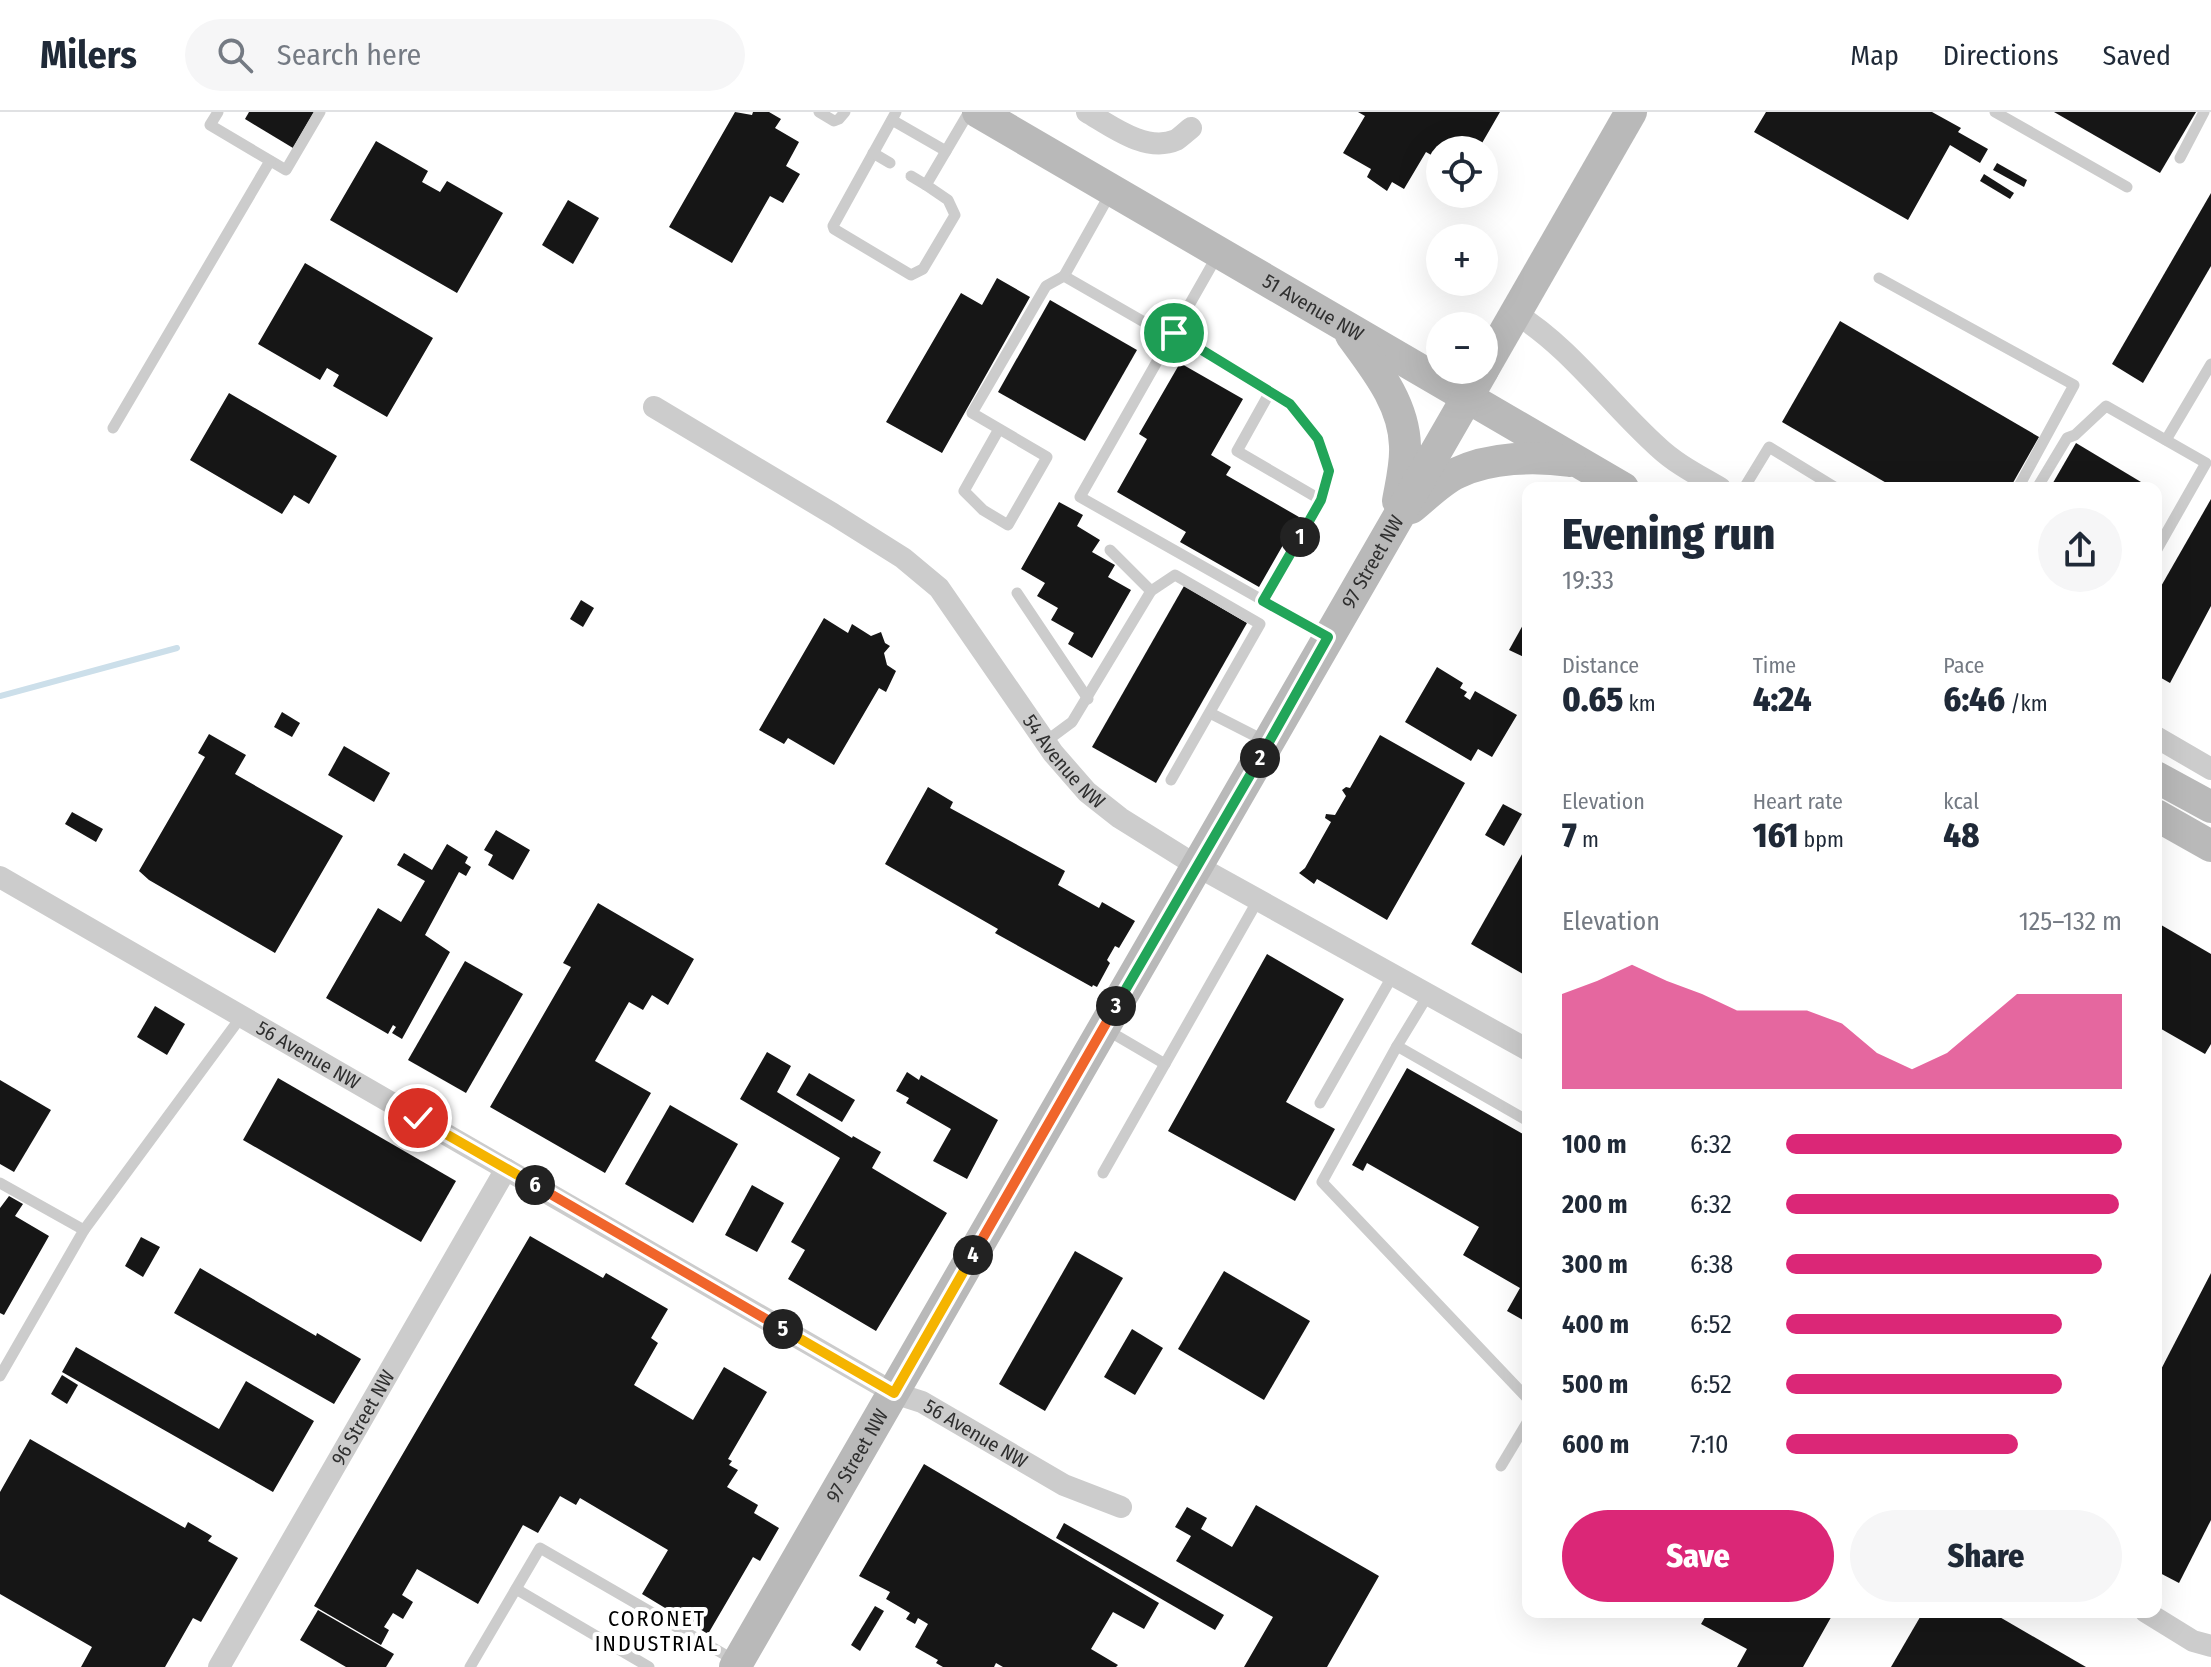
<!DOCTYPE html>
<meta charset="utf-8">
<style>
:root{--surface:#fff;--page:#f6f6f7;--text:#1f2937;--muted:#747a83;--line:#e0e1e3;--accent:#db2777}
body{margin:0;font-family:"Fira Sans Condensed",sans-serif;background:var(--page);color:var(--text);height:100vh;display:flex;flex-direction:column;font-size:30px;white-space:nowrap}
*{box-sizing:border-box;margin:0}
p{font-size:26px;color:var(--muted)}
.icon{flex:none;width:44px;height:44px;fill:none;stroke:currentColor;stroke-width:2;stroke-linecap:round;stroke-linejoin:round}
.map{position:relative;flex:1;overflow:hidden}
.panel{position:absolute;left:1522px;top:370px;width:640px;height:1136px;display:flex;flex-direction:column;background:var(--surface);border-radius:16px;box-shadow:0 8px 32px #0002}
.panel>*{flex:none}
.fabs{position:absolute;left:1426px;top:24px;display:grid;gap:16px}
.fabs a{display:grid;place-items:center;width:72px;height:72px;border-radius:50%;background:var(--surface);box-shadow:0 8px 32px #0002;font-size:40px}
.pin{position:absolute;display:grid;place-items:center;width:68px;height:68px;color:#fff;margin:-34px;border:4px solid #fff;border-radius:50%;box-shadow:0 2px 8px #0007}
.km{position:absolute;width:40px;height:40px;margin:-20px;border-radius:50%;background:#222;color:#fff;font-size:22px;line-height:40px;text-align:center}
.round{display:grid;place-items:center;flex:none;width:84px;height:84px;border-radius:42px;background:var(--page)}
.head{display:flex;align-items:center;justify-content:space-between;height:136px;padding:0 40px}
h1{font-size:44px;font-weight:800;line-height:60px}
.metrics{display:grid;grid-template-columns:repeat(3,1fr);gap:12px;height:136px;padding:8px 40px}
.metrics div{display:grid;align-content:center}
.metrics b{font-size:34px;font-weight:800}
.metrics small{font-size:22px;font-weight:400}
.metrics p{font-size:22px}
.chart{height:224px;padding:16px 40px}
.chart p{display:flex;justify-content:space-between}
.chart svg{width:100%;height:144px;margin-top:8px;fill:var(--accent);opacity:.7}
.action{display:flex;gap:16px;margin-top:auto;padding:16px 40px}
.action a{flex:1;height:92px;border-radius:48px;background:var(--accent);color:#fff;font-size:32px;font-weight:800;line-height:92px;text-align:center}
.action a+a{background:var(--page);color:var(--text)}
ul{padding:0 40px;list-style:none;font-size:26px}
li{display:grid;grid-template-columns:128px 96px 1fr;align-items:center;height:60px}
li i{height:20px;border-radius:10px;background:var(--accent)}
header{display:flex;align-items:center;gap:48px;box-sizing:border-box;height:112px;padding:0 40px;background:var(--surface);border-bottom:2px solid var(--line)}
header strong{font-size:38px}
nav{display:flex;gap:44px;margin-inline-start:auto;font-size:28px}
.search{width:560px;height:72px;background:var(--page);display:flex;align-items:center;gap:20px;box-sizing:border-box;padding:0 28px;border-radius:44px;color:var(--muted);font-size:30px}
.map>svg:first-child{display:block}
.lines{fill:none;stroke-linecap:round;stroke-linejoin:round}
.stream{stroke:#ccdfea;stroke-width:6}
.building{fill:#161616}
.lane{stroke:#ccc;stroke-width:11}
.street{stroke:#ccc;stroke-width:22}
.secondary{stroke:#b9b9b9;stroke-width:32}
.split-1-casing{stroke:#fff;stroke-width:16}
.split-2-casing{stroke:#fff;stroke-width:16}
.split-3-casing{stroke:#fff;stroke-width:16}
.split-4-casing{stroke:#fff;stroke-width:16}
.split-5-casing{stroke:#fff;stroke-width:16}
.split-6-casing{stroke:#fff;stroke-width:16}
.split-7-casing{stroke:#fff;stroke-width:16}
.split-1{stroke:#22a559;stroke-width:10}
.split-2{stroke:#22a559;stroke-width:10}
.split-3{stroke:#22a559;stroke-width:10}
.split-4{stroke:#f0652b;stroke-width:10}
.split-5{stroke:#f5b400;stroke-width:10}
.split-6{stroke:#f0652b;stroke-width:10}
.split-7{stroke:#f5b400;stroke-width:10}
.labels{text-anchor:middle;stroke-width:8;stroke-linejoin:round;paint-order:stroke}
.street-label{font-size:20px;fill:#2f2f2f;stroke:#fff}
.neighbourhood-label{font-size:22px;letter-spacing:2px;fill:#000;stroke:#fff}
</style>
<header>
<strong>Milers</strong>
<div class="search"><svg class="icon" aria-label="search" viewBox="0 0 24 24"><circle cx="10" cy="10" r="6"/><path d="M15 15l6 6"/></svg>Search here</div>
<nav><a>Map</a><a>Directions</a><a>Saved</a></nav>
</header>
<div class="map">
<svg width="2211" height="1555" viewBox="0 0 2211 1555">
<rect width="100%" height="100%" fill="#fff"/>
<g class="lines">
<polyline class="stream" points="0,584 177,536"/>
</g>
<g class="building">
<polygon points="249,0 314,0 293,36 245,7"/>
<polygon points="735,0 752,3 753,0 769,0 781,7 775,16 799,30 786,54 800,62 783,91 770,84 732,151 669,115"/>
<polygon points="1358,0 1500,0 1478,38 1440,38 1440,48 1426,40 1404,77 1392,70 1387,79 1367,65 1371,57 1343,41 1365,4"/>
<polygon points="1766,0 1932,0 1961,16 1958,20 1988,37 1980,51 1950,33 1908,108 1754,20"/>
<polygon points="2054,0 2196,0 2160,61"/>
<polygon points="376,29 428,59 422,70 440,80 447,69 503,101 457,181 330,108"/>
<polygon points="1997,51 2027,68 2024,75 1993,58"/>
<polygon points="1984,62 2014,81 2010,87 1980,69"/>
<polygon points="2211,81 2211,154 2143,271 2112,252"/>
<polygon points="568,88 599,106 573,152 542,133"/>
<polygon points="305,151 433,226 387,305 333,274 339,263 327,256 320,268 258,232"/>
<polygon points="997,166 1030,185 942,341 886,310 961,181 982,193"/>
<polygon points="1050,188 1137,238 1085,329 998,280"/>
<polygon points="1840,209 2039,325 2010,376 1895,376 1782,310"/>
<polygon points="1180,251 1243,287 1211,343 1231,355 1226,363 1299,405 1259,475 1180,430 1186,420 1117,380 1147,327 1139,322"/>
<polygon points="229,281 337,344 309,392 294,383 282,402 190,348"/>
<polygon points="2076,331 2151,376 2050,376"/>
<polygon points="2211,387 2211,494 2170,571 2156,563 2156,483"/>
<polygon points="1059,390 1083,403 1077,414 1100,428 1092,440 1115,453 1108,465 1131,478 1092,546 1068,532 1074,521 1051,508 1058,496 1037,484 1045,471 1021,457"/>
<polygon points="1184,474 1247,511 1156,671 1092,635"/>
<polygon points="581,488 594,496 583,515 570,507"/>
<polygon points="1528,504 1528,547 1509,538"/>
<polygon points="824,506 848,521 852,512 871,524 881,520 885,531 890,534 884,541 887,553 896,559 886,580 879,576 834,653 788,626 784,632 759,618"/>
<polygon points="1437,555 1463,571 1460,576 1467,580 1464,584 1470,588 1475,579 1517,603 1492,645 1478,637 1471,649 1405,610"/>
<polygon points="282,600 300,611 292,625 274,615"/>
<polygon points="209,622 246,643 235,662 343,724 275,841 149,768 139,759 205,645 198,641"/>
<polygon points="1380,623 1465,671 1387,808 1317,767 1314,772 1299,761 1305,756 1331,710 1325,706 1326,702 1335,703 1346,684 1342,678 1346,675 1350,676"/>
<polygon points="344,634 390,661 374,690 328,663"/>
<polygon points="928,675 953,690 950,696 1065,759 1058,773 1099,796 1102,790 1135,809 1119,836 1115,834 1107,848 1110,851 1097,875 1093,873 1092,875 995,821 998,817 885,752"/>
<polygon points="1503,692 1522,702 1504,734 1485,723"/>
<polygon points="72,700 103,717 96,730 65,712"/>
<polygon points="496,718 530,738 513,768 488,753 493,743 484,738"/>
<polygon points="447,732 468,745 465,751 471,755 466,764 459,760 425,823 450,840 402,927 392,921 396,915 393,913 388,922 326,886 378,796 401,810 425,769 397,753 404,741 432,758"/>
<polygon points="1525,737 1528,739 1528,865 1471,832"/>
<polygon points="598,791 694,847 668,893 652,883 643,898 629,890 595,949 651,981 605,1061 490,995 571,855 563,851"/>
<polygon points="2156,810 2211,842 2211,932 2205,942 2156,914"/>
<polygon points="1267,842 1344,887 1286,990 1335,1017 1295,1089 1168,1019"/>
<polygon points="465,849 523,882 466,981 408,948"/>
<polygon points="155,894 185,912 167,943 137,925"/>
<polygon points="767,940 791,954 777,980 852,1026 853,1024 881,1040 872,1056 947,1101 876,1219 788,1167 805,1138 791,1130 840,1046 740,987"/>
<polygon points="1407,956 1528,1025 1528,1211 1507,1199 1520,1176 1463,1143 1479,1115 1367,1051 1363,1059 1352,1053"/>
<polygon points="907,960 919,968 921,963 998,1008 967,1067 933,1049 951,1017 906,991 909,986 896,979"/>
<polygon points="809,961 855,988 842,1010 796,983"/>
<polygon points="278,966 456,1069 421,1130 243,1028"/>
<polygon points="0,968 51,998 14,1060 0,1052"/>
<polygon points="670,993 738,1032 693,1111 625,1072"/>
<polygon points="752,1073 784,1091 757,1140 725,1123"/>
<polygon points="9,1084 23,1092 15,1104 49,1124 4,1203 0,1201 0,1096"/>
<polygon points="530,1124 603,1166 606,1161 668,1197 651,1226 658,1231 634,1273 693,1308 724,1255 767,1280 728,1347 732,1349 729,1353 738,1358 727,1375 758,1393 754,1401 779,1416 760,1449 753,1445 708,1522 642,1482 668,1438 580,1386 576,1393 560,1384 538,1421 523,1413 478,1492 417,1457 402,1483 413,1490 403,1507 393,1501 384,1515 389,1518 381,1533 314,1494"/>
<polygon points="141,1125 160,1135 143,1165 125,1154"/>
<polygon points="1075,1139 1123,1166 1045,1299 999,1272"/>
<polygon points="200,1156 316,1224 317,1221 361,1247 334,1292 174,1201"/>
<polygon points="1224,1159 1310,1209 1264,1288 1178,1237"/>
<polygon points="2211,1161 2211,1408 2179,1471 2156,1459 2156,1267"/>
<polygon points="1132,1217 1163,1236 1135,1283 1104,1265"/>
<polygon points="76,1235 219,1317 246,1269 314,1309 273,1380 62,1260"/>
<polygon points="62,1263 78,1273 67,1292 51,1282"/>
<polygon points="30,1327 185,1416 188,1410 212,1424 208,1429 238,1446 201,1510 193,1506 165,1555 81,1555 92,1535 0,1482 0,1380"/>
<polygon points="924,1352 1159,1491 1144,1517 1113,1500 1091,1537 1118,1553 1116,1555 1003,1555 996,1551 994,1555 943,1555 936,1551 938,1548 915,1535 928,1512 918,1506 915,1512 906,1507 910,1501 886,1487 890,1480 859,1464"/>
<polygon points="1256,1393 1379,1464 1327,1555 1244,1555 1273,1505 1176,1449 1191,1424 1175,1415 1187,1395 1207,1406 1201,1417 1232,1435"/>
<polygon points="1064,1411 1224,1503 1215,1518 1056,1426"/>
<polygon points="875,1494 884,1499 860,1539 851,1533"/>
<polygon points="318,1498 394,1542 386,1555 346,1555 300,1528"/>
<polygon points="1708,1500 1834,1500 1803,1555 1737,1555 1747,1537 1701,1512"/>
<polygon points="1923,1500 1991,1500 2086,1555 1891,1555"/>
</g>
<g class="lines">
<g class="lane">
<polyline points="218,0 210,13 286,58 320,0"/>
<polyline points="819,0 834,9 839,7 845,0"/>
<polyline points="896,0 833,114 834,117 911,163 923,157 955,103 948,88 926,73 969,0"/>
<polyline points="1995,0 2127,75"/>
<polyline points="892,8 946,39"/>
<polyline points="873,41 890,51"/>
<polyline points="2180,46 2204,0"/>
<polyline points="911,64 926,73"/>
<polyline points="1110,82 1064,164 1144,210"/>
<polyline points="1217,144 1080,385 1326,524"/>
<polyline points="1879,166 2074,273 2018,376"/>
<polyline points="1174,221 1290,292 1318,327 1329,359 1321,388 1263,489"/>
<polyline points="1270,280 1237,339 1321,388"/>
<polyline points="113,316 270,49"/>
<polyline points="999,317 964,379 983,398 1008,413 1047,345 972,301 1046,174 1064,164"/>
<polyline points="2166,328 2211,252"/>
<polyline points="1744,376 1769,335 1836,376"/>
<polyline points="2037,376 2067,326 2075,323 2106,294 2206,351 2156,439"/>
<polyline points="1110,438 1151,479"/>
<polyline points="1017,481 1088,587"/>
<polyline points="1210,601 1265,629"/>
<polyline points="1045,630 1072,610 1151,479 1175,463 1260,512 1171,668"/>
<polyline points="1428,883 1397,934 1528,1009"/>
<polyline points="1107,918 1165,952"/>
<polyline points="1397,934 1322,1070 1528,1287"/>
<polyline points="1320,991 1393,863"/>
<polyline points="1103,1061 1258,788"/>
<polyline points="0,1071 84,1118 0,1264"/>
<polyline points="84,1118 241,905"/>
<polyline points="1501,1354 1528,1309"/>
<polyline points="516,1477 649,1555"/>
<polyline points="470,1555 540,1436 734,1548"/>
</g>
<g class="street">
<path d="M1087,0c24,14 59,41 89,28 5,-3 11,-9 15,-12"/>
<path d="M1516,202c52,31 96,92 142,133 18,17 40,28 62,41"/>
<path id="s1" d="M654,295l179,107 70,44 36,30 114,165 34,39 33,26 77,48 331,184"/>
<polyline points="2156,625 2211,657"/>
<path id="s2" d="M0,765l894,516 28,9 142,83 57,22"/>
<polyline points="2146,1500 2193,1529 2211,1534"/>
<path id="s3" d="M219,1555l287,-498"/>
</g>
<g class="secondary">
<path id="s4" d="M978,0l645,376"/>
<path d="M1351,223c24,33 53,68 54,111 1,18 -4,38 -7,55"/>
<polyline points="1484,256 1631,0"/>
<path d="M1411,396c14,-11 29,-27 46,-35 33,-16 78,-17 113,-12"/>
<polyline points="2156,665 2211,695"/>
<polyline points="2156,703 2211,734"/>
<path id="s5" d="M735,1555l748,-1297"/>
</g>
</g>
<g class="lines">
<g class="split-1-casing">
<polyline id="split-1" points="1174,221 1290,292 1318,327 1329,359 1321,388 1300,425"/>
</g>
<g class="split-2-casing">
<polyline id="split-2" points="1260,646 1328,525 1263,489 1300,425"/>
</g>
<g class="split-3-casing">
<polyline id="split-3" points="1116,894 1260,646"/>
</g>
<g class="split-4-casing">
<polyline id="split-4" points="973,1143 1116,894"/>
</g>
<g class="split-5-casing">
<polyline id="split-5" points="783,1217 894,1281 973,1143"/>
</g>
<g class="split-6-casing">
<polyline id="split-6" points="535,1073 783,1217"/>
</g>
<g class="split-7-casing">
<polyline id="split-7" points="418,1006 535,1073"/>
</g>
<use href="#split-1" class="split-1"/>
<use href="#split-2" class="split-2"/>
<use href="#split-3" class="split-3"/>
<use href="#split-4" class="split-4"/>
<use href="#split-5" class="split-5"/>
<use href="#split-6" class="split-6"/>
<use href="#split-7" class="split-7"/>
</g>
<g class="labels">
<g class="street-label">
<text dy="7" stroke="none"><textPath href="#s4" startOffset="388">51 Avenue NW</textPath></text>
<text dy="7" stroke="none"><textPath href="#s5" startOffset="1276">97 Street NW</textPath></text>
<text dy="7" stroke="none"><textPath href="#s1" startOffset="552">54 Avenue NW</textPath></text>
<text dy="7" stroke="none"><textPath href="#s2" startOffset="356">56 Avenue NW</textPath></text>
<text dy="7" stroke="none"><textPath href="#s3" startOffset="288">96 Street NW</textPath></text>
<text dy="7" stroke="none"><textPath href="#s2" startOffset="1124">56 Avenue NW</textPath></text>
<text dy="7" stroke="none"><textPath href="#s5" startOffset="244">97 Street NW</textPath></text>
</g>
<g class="neighbourhood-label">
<text x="657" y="1514">CORONET<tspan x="657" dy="25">INDUSTRIAL</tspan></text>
</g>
</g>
</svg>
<div class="fabs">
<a><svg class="icon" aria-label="locate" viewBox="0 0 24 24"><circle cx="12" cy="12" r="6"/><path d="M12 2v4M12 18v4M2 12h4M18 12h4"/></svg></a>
<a>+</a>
<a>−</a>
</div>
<div class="pin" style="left:1174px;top:221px;background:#1e9e55"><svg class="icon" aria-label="arrive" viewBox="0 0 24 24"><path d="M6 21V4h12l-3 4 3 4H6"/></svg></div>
<div class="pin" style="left:418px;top:1006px;background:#d93025"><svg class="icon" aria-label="check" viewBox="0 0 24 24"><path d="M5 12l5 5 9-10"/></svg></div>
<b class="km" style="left:1300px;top:425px">1</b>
<b class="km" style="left:1260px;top:646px">2</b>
<b class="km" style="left:1116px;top:894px">3</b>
<b class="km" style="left:973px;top:1143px">4</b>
<b class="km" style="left:783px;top:1217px">5</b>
<b class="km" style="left:535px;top:1073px">6</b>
<section class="panel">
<div class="head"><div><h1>Evening run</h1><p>19:33</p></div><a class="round"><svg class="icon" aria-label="share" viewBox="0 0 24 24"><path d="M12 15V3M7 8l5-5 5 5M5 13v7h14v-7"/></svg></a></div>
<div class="metrics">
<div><p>Distance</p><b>0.65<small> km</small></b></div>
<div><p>Time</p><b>4:24</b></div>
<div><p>Pace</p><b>6:46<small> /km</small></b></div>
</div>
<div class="metrics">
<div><p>Elevation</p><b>7<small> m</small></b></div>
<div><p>Heart rate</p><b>161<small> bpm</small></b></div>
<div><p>kcal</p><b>48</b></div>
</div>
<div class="chart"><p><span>Elevation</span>125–132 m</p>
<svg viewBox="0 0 160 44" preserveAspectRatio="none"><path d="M0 44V15L10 11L20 6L30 11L40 15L50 20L60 20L70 20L80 24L90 33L100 38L110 33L120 24L130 15L140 15L150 15L160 15V44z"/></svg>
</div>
<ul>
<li><b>100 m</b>6:32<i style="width:100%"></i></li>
<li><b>200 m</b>6:32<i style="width:99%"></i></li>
<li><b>300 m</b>6:38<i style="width:94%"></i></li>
<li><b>400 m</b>6:52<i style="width:82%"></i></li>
<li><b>500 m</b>6:52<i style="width:82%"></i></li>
<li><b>600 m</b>7:10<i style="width:69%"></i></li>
</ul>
<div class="action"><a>Save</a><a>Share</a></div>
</section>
</div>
